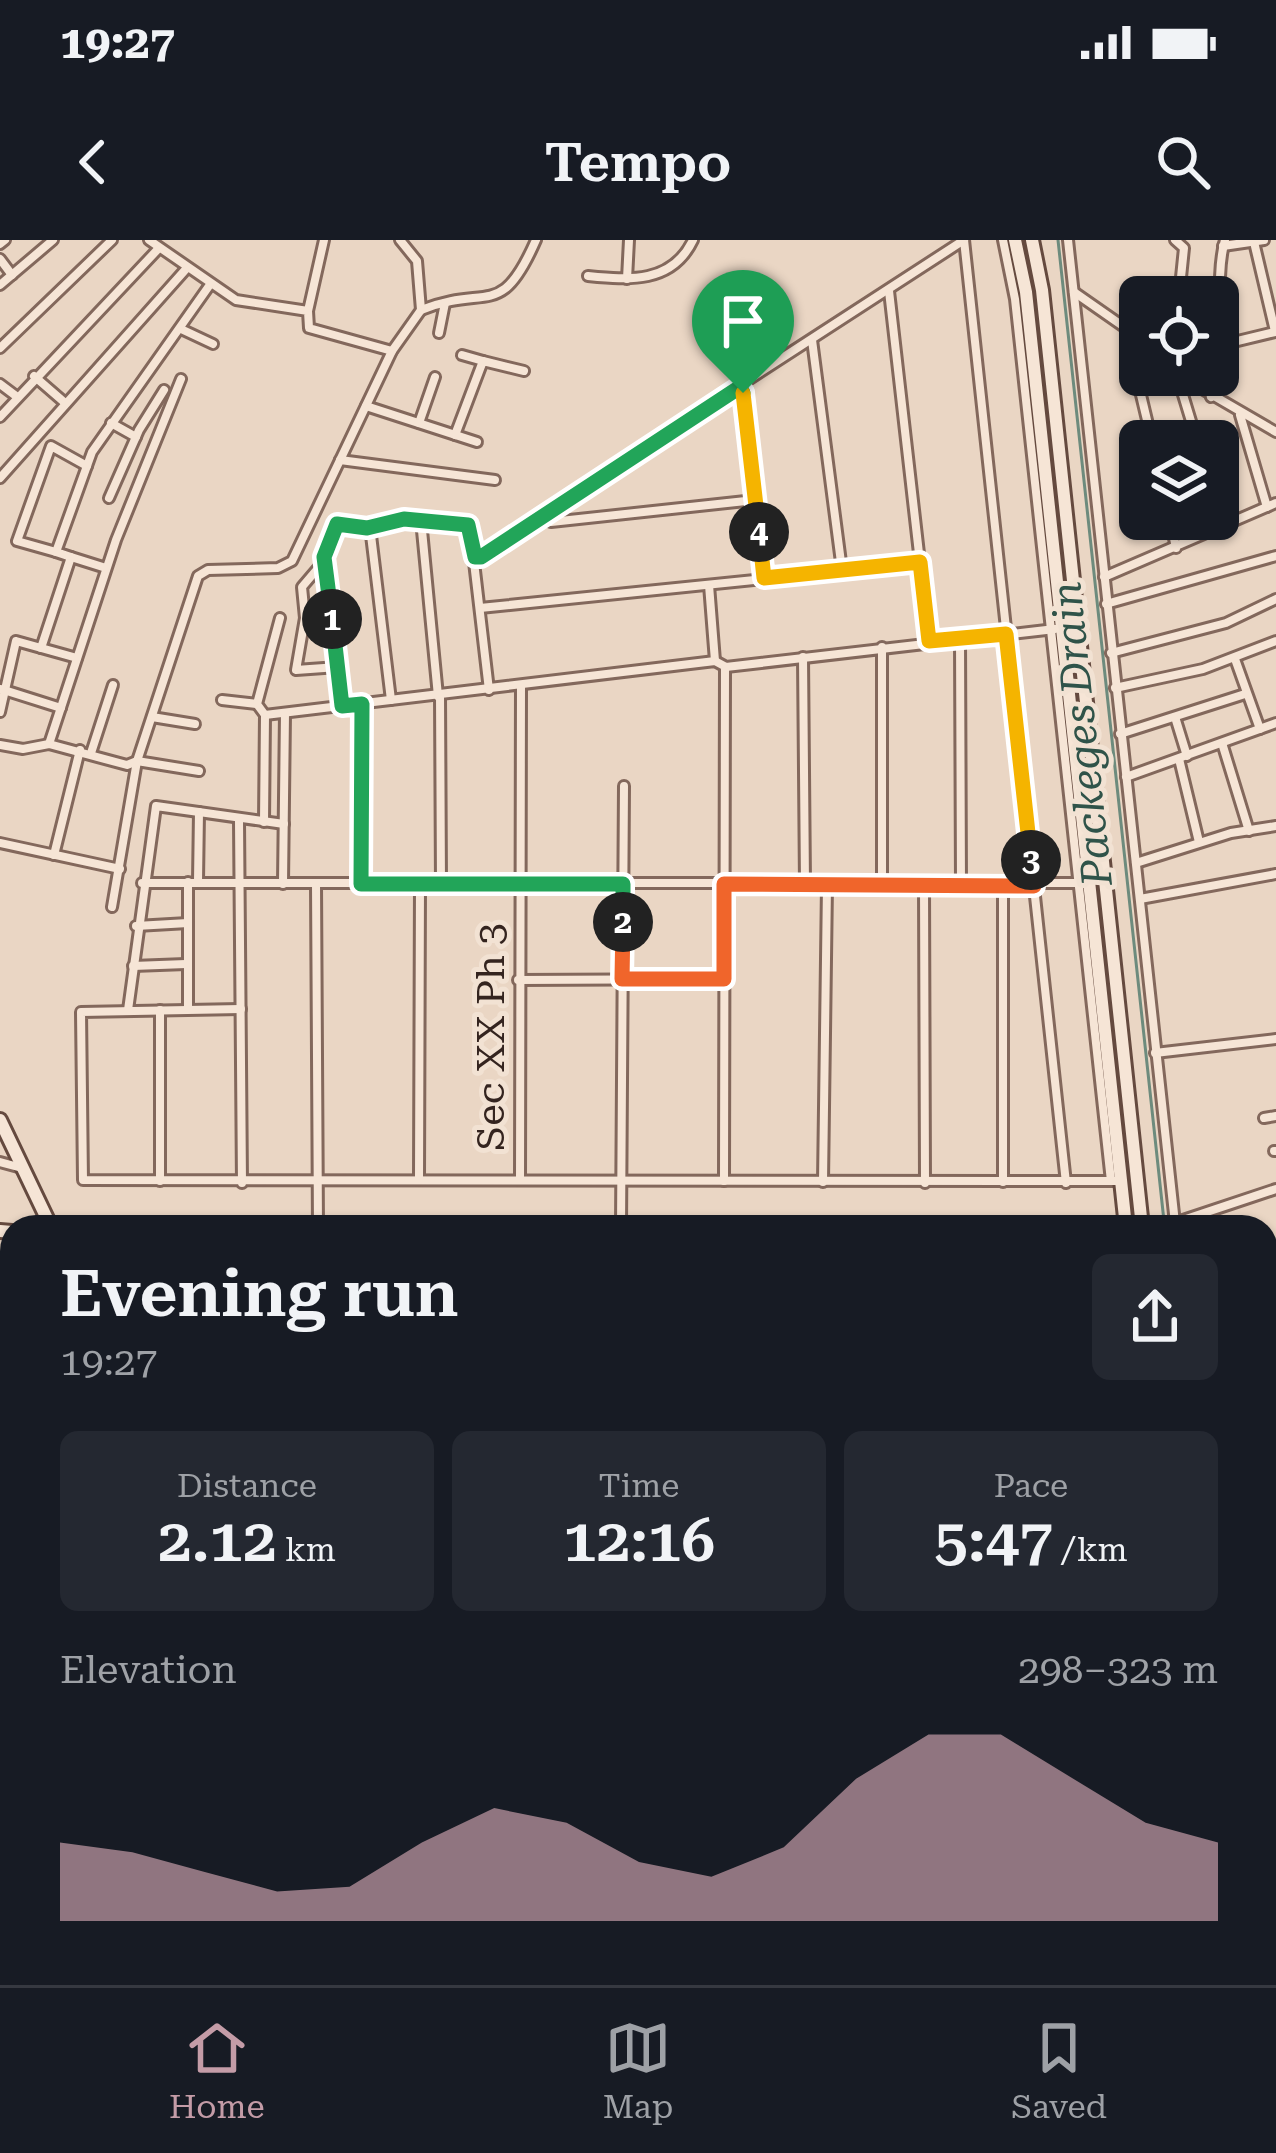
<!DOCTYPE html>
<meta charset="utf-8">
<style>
:root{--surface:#171b24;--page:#242831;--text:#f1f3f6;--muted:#9ea1a6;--line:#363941;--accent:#c49ca7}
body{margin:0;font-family:"Roboto Serif",serif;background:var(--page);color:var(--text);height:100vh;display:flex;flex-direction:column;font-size:45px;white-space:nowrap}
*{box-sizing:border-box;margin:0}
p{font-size:39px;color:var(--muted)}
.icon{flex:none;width:66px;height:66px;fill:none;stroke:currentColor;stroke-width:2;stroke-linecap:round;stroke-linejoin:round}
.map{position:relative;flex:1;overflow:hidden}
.side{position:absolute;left:0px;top:975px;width:1278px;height:771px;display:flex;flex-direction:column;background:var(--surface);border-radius:36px 36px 0 0;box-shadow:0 3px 9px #0004}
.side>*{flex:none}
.fabs{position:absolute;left:1119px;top:36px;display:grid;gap:24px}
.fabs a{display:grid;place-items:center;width:120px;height:120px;border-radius:18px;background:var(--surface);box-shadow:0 3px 9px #0004;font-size:60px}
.pin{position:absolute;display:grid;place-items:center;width:102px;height:102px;color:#fff;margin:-123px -51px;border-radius:50% 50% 50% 0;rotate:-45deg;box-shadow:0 0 12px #0007}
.pin .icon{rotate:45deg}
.km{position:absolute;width:60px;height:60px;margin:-30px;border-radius:50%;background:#222;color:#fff;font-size:33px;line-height:60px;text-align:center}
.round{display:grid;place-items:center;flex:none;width:126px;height:126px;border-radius:18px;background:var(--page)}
.summary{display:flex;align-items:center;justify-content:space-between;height:204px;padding:0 60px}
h1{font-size:66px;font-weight:600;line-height:90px}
.stats{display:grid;grid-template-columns:repeat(3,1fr);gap:18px;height:204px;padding:12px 60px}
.stats div{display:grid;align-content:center;border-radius:18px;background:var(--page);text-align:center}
.stats b{font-size:60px;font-weight:600}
.stats small{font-size:33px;font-weight:400}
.stats p{font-size:33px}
.chart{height:336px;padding:24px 60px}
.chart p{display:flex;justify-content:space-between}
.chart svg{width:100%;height:216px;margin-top:12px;fill:var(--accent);opacity:.7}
.status{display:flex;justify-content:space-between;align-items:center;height:84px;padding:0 60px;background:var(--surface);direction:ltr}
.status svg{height:33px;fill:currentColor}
header{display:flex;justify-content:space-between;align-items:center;height:156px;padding:0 60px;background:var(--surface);font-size:54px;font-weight:600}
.tab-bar{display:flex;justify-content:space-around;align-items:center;height:168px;border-top:3px solid var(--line);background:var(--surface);font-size:33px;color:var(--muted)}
.tab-bar a{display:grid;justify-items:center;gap:6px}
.tab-bar .selected{color:var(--accent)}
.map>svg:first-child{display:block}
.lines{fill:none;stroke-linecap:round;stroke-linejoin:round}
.stream{stroke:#6d8b7d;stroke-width:3}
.street-casing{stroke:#83685c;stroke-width:14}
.secondary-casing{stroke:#654a3f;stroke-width:18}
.street{stroke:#f6e5d6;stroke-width:8}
.secondary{stroke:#f6e5d6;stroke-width:12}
.split-1-casing{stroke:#fff;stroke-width:24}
.split-2-casing{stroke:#fff;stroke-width:24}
.split-3-casing{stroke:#fff;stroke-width:24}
.split-4-casing{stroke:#fff;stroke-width:24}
.split-5-casing{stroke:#fff;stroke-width:24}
.split-1{stroke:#22a559;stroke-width:15}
.split-2{stroke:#22a559;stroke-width:15}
.split-3{stroke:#f0652b;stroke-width:15}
.split-4{stroke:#f5b400;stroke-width:15}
.split-5{stroke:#f5b400;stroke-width:15}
.labels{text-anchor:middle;stroke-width:10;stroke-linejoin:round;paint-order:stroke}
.street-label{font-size:39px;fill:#34241f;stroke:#f2e2d3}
.water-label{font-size:42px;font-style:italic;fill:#2f5349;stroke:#f2e2d3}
</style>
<div class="status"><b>19:27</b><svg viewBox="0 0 49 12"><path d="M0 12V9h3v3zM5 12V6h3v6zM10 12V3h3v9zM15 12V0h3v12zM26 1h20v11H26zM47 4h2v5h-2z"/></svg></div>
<header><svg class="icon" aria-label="back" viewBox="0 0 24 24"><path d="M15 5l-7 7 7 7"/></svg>Tempo<svg class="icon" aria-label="search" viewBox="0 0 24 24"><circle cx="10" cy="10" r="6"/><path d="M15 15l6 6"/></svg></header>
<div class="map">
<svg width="1276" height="1745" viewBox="0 0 1276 1745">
<rect width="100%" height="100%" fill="#ead6c4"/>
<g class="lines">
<polyline class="stream" points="1058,0 1164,981"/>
<g class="street-casing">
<g id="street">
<polyline points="149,0 236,60 308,71 309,88 392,111"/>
<polyline points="964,0 1066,943"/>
<polyline points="1003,0 1015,59 1111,941"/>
<polyline points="1068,0 1175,983"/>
<polyline points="1175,0 1184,8 1179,57"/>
<polyline points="1254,2 1275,91"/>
<polyline points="0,4 5,0"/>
<polyline points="1223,6 1264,0"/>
<polyline points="0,19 12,35"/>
<path d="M588,36c41,4 84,8 105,-36"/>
<polyline points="627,39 629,0"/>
<polyline points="0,45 53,0"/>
<polyline points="889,51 929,401"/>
<polyline points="1074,52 1140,98"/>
<path d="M421,70c67,-27 79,12 115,-70"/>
<polyline points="308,71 324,0"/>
<polyline points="181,89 213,104"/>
<polyline points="1134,92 1131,113 1152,201"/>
<polyline points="439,93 445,63"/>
<polyline points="812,100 842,330"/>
<polyline points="1221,105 1275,92"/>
<polyline points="0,108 112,0"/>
<polyline points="462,115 483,121"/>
<polyline points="1177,135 1197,201"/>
<polyline points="1178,135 1276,192"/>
<polyline points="34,136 64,162"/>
<polyline points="0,144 16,156"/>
<polyline points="740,147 764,338"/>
<path d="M1211,157c22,-49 0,-105 14,-157"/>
<polyline points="366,166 477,202"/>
<polyline points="1240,175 1267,267"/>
<polyline points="0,177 159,8"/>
<polyline points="111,183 136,197"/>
<polyline points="419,183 435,137"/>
<polyline points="455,195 483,121 524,131"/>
<polyline points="340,220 495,240"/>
<polyline points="0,238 186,29"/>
<polyline points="109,258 139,190 164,150"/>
<polyline points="1218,269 1223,285"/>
<polyline points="543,277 551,282 755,260"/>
<polyline points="1170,279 1176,308"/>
<polyline points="421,280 438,456"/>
<polyline points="370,287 391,460"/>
<polyline points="56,312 17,301 51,206 87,226"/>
<polyline points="71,317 106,328"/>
<polyline points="475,317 964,0"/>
<polyline points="325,320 302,347 305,378 296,430 338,427"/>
<polyline points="1104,337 1276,263"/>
<polyline points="709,345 715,421"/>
<polyline points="1106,364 1276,316"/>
<polyline points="480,368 920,323"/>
<polyline points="960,399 961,644"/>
<polyline points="41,408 71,317 56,312 92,212 209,46"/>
<polyline points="1111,413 1226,383 1276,359"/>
<polyline points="803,417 805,645"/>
<polyline points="1235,419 1260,489"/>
<polyline points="1115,448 1203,429 1276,401"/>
<polyline points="1,449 61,468"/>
<polyline points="440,455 441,644"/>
<polyline points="222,460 257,464"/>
<path d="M342,465l-18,-148 15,-33c44,7 85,-12 131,4l19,162"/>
<polyline points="0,472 16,401 77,418"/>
<polyline points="265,475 715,421 726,427 1055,389"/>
<polyline points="152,477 195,484"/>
<polyline points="1175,477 1187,516"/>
<polyline points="1120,494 1245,454"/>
<polyline points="1222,503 1249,591"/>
<polyline points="49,504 116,300 181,139"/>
<polyline points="0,505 23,509 49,504 127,525 137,521 199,531"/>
<polyline points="91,513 113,445"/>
<polyline points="1179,519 1199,602"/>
<polyline points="1126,537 1276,483"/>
<polyline points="239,581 242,943"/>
<polyline points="264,582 265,475 257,464 280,378"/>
<polyline points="0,603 120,629"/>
<polyline points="54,615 80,510"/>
<polyline points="1136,623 1231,593 1276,586"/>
<polyline points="198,641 199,572"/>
<polyline points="188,642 188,769"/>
<polyline points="142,643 1089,643"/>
<polyline points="283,644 285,473"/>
<polyline points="316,644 318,987"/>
<polyline points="361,644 362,464"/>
<polyline points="882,645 882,407"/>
<polyline points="924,645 925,943"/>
<polyline points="1140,659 1276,634"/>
<polyline points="112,667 137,521 198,336 208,330 278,328 292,321 392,111 421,70 417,21 400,0"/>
<polyline points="136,686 188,683"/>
<polyline points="133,726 186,724"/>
<polyline points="518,740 724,739"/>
<polyline points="241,769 81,772 83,940 1121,941"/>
<polyline points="128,770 156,566 284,584"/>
<polyline points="1155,813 1276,799"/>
<polyline points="1264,878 1276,876"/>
<polyline points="1274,911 1276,911"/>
<polyline points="0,922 22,928"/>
<polyline points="419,940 420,644"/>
<polyline points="520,940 521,446"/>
<polyline points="160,941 160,770"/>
<polyline points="724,941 725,427"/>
<polyline points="823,942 827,645"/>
<polyline points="1003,942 1003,645"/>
<polyline points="1174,983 1276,949"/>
<polyline points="621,987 624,546"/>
<polyline points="0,1049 12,1049"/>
<polyline points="0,1090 12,1116"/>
<polyline points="0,1198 12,1193"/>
<polyline points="0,1272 12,1296"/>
<polyline points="1266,1369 1276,1389"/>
<polyline points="0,1412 12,1406"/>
<polyline points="0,1445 12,1469"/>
<polyline points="1266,1531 1276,1551"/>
<polyline points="1266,1599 1276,1594"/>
<polyline points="0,1603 10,1625"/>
<polyline points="1266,1636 1276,1655"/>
<polyline points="1266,1678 1276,1673"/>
<polyline points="1266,1694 1276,1688"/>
<polyline points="1266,1712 1276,1706"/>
<polyline points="0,1722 12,1716"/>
<polyline points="228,1734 234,1745"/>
<polyline points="315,1734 321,1745"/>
<polyline points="546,1734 551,1745"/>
<polyline points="657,1734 663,1745"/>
<polyline points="769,1734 775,1745"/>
<polyline points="881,1734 887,1745"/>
<polyline points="996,1734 1002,1745"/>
<polyline points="1112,1734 1117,1745"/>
<polyline points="1226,1734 1231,1745"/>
<polyline points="131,1745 144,1739"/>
<polyline points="268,1745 290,1734"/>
</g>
</g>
<g class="secondary-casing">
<g id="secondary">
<polyline points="1015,0 1026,52 1126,987"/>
<polyline points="1032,0 1042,50 1142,987"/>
<polyline points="0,880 51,987"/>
<polyline points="0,991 12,992"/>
<polyline points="1266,1055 1276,1055"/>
<polyline points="1266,1175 1276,1196"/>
<polyline points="1266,1427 1276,1422"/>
<polyline points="419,1734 424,1745"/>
<polyline points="624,1745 649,1734"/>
</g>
</g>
<use href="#street" class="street"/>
<use href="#secondary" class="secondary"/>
</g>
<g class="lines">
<g class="split-1-casing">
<polyline id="split-1" points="332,379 324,317 337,284 367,288 404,279 468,285 475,317 481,317 740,147 743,153"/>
</g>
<g class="split-2-casing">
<polyline id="split-2" points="332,379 342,466 362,464 361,644 623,644 623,682"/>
</g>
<g class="split-3-casing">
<polyline id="split-3" points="623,682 622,739 724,739 724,644 1034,646 1031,620"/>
</g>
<g class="split-4-casing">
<polyline id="split-4" points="759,292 764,338 920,322 929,401 1006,394 1031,620"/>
</g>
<g class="split-5-casing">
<polyline id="split-5" points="743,153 759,292"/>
</g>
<use href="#split-1" class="split-1"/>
<use href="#split-2" class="split-2"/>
<use href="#split-3" class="split-3"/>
<use href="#split-4" class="split-4"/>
<use href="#split-5" class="split-5"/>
</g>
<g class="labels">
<g class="street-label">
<text transform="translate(490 797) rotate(-90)" y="14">Sec XX Ph 3</text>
</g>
<g class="water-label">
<text transform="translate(1081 494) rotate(-96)" y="15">Packeges Drain</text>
</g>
</g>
</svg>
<div class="fabs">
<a><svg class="icon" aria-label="locate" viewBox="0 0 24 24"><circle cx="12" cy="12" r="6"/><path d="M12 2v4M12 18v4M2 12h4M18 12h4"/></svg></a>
<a><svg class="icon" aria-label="layers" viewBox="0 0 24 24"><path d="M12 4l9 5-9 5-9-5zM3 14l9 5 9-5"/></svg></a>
</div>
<div class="pin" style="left:743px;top:153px;background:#1e9e55"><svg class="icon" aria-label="arrive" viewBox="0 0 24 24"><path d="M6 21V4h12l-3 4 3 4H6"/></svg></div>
<b class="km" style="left:332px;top:379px">1</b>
<b class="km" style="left:623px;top:682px">2</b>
<b class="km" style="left:1031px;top:620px">3</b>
<b class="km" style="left:759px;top:292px">4</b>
<section class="side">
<div class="summary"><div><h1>Evening run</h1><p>19:27</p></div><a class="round"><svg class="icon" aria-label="share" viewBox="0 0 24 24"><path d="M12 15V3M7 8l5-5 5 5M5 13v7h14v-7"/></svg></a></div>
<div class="stats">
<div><p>Distance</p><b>2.12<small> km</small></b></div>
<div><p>Time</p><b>12:16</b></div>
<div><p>Pace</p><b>5:47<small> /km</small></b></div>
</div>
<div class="chart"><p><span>Elevation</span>298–323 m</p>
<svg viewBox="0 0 160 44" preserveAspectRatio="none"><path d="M0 44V28L10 30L20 34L30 38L40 37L50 28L60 21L70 24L80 32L90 35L100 29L110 15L120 6L130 6L140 15L150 24L160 28V44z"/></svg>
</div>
</section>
</div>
<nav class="tab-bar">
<a class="selected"><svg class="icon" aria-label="home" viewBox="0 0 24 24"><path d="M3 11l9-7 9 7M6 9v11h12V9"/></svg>Home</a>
<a><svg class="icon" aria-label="map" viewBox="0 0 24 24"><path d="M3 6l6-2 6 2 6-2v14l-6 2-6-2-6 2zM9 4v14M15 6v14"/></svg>Map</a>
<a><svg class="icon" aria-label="saved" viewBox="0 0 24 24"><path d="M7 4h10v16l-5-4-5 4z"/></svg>Saved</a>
</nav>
